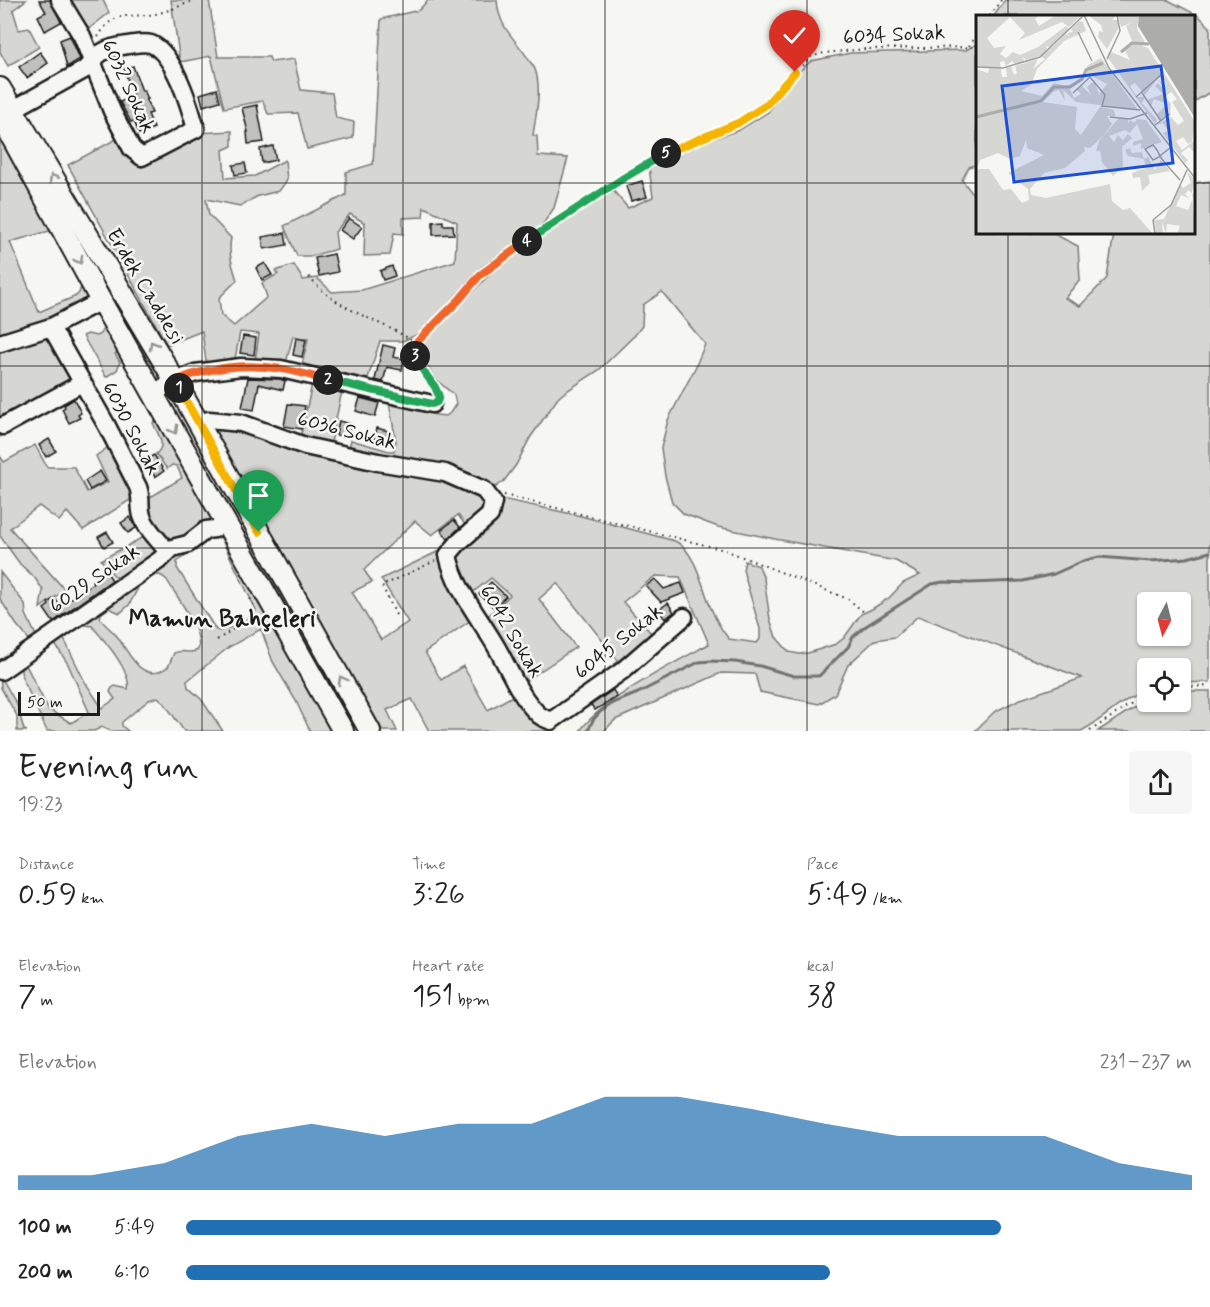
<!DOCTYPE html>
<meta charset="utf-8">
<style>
:root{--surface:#fff;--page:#f6f6f6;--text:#222;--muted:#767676;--accent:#1f6fb2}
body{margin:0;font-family:Mynerve,sans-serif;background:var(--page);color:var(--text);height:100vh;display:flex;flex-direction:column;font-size:22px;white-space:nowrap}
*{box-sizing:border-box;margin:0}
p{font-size:20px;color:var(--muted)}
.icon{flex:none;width:33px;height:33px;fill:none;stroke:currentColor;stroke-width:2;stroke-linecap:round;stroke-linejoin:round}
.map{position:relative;height:731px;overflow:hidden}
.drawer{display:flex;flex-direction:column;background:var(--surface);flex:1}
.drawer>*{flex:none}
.needle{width:39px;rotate:187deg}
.tools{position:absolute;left:1137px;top:592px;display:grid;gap:12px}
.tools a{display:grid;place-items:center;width:54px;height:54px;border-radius:6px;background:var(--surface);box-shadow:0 2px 4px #0004;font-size:30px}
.scale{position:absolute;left:18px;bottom:15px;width:82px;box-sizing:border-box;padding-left:6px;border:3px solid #1c1c1c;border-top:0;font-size:16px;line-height:21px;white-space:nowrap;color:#1c1c1c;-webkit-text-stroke:4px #f6f6f2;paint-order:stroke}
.pin{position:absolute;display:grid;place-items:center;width:51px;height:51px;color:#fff;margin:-62px -26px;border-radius:50% 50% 50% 0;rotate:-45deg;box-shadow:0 0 6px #0007}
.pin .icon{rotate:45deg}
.km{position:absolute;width:30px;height:30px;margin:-15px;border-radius:50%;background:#222;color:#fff;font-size:16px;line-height:30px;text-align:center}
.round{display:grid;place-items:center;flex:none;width:63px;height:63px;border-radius:6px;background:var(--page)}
.head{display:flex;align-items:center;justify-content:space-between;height:102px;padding:0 18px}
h1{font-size:33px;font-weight:600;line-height:45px}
.stats{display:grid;grid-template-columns:repeat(3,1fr);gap:9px;height:102px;padding:6px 18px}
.stats div{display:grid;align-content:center}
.stats b{font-size:30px;font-weight:600}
.stats small{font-size:16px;font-weight:400}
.stats p{font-size:16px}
.chart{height:168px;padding:12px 18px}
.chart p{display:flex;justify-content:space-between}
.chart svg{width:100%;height:108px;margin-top:6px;fill:var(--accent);opacity:.7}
ul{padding:0 18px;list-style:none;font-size:20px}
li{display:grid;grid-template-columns:96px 72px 1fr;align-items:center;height:45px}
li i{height:15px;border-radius:8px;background:var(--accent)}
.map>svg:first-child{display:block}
.green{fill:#d6d6d2;stroke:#797977;stroke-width:1.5;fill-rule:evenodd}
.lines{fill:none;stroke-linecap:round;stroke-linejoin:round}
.stream{stroke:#727271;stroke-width:3}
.building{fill:#c0c0bd;stroke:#1c1c1c;stroke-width:1.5}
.minor-casing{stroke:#1c1c1c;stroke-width:21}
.major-casing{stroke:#1c1c1c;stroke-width:24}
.path{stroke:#1c1c1c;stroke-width:2;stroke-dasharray:1.5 4.5;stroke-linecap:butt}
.minor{stroke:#f6f6f2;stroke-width:16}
.major{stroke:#f6f6f2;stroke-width:20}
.oneway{stroke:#949492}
.split-1-casing{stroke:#fff;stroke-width:12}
.split-2-casing{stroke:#fff;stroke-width:12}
.split-3-casing{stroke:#fff;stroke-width:12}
.split-4-casing{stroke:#fff;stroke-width:12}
.split-5-casing{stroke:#fff;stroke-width:12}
.split-6-casing{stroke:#fff;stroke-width:12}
.split-1{stroke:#f5b400;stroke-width:8}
.split-2{stroke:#f0652b;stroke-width:8}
.split-3{stroke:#22a559;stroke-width:8}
.split-4{stroke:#f0652b;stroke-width:8}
.split-5{stroke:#22a559;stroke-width:8}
.split-6{stroke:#f5b400;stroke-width:8}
.grid{fill:none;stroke:#1c1c1c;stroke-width:1.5;stroke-opacity:0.55}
.labels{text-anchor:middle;stroke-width:5;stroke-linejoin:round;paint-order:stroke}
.street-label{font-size:21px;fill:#1c1c1c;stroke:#f6f6f2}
.quarter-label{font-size:24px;font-weight:bold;fill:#1c1c1c;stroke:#f6f6f2}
.inset-river{fill:none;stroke:#acaca9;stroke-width:3}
.inset-road{fill:none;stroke:#9f9f9c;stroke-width:1.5}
.view{fill:#1d4ed8;fill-opacity:0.15;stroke:#1d4ed8;stroke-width:3}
.inset-edge{fill:none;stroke:#1c1c1c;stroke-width:3}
</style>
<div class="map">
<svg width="1210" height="731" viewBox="0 0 1210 731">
<rect width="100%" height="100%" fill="#f6f6f2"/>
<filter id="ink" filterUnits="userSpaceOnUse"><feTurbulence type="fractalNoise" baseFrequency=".0167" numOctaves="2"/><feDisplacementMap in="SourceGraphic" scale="12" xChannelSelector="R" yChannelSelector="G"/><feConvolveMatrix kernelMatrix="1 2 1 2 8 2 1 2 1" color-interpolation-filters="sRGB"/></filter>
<g filter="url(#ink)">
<g class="green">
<polygon points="0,0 26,0 13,10 19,30 29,28 39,47 8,66 0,52"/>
<polygon points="66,0 103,0 109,13 86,31"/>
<polygon points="171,0 209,0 218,57 269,57 271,62 294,59 301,90 332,93 336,118 354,122 353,138 307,149 298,113 268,114 263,101 224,108 211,56 180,62"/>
<path d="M428,0h69c2,28 16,36 30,57 2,4 6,8 8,12 7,20 1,45 -2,66l4,1 1,20 30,2 -14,50 -15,22 -57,37 -59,65 -20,9h-23l-14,43 -65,-15 7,-30 -15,-3 -7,27 -31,-2 4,-27 -19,-2 -6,32 -28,-2 -4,-31 -35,14 -99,-180 52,-28 9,16 70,-20 33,-2v15l-9,4 2,28 30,-2 30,-16 2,20 -8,11 -21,5 -18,10 -34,-7 3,16 22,23c-3,15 1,27 6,42l-18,18 2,17 13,11 33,-29 -5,-14 16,-9 -3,-3 19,-6 9,15 14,-2 15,14 30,-2 93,-29 2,-39 -33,-15 -1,10 -20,1v16l-9,-1 -4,22 -26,1 1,-33 -15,-9 -15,18 2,17 -26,7h-14l-13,-30 62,-31v-23l27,-8 8,-145 38,-9z"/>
<polygon points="1005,0 1168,0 1199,16 1210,27 1210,92 1194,102 1194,16 994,16"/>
<path d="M977,44v120l-8,3 -7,13 10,13 5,3 1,36 74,1 26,13 2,33 -15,19 15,8 27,-28 7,-45 80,-1v-49l16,-2v501l-29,1 -1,-14h-32l-1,21c-24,8 -43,30 -66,41h-106l19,-19 24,-12 64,-22 -164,-62 -23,21 -20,3 -27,25 -13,29 -16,10 -59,-12 -5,-18 -34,-1 -106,47 -11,11h-24c21,-31 94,-68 129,-87l-29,-67 -25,-1 -32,26 28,31 -31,30 -63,-80 -18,16 37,48 -55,37 -36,-65 25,-24 -19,-17 -29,23 9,19 -46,32 16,28 22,-14 25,44 28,-16 36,37h-123l-17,-32 -25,11 10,21h-14l-171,-303 16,-3 215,52 34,14 10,18 15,-10 79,17 94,25c20,9 28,47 35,65 5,12 11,24 19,33l28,4 3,-4v-10l-17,-59 2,-9 14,5 5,13 6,40 6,18 13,15 10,2 9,-1 28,-9 8,-6 17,-24 11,-5 17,-11 14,-15 17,-8 -24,-14 -121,-22 -57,-12 -34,-13 -12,-12 -7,-26 -4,-28 7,-28 27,-52 10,-24 -43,-52 -19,13 -1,21 -7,9 -36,35 -34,22 -7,6 -28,40 -14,27 -12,16 -8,6 -49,-19 -99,-17 3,-11 38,11h5l2,-10 -7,-38 47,12 10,1 4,-3 6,-9 -2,-9 -20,-17 -14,-26 1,-9 75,-75 115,-80 17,20 25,-11 -4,-30 36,-19 54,-18 29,-18 26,-36 17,-15 40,-8 115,-3zM458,515l8,11 -27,25 -58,28 27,43 -27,18 -29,-48 20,-10 -8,-12 51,-49 17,14zM1148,603h32v33h-32z"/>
<polygon points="0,133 53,230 10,242 39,312 76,296 79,293 83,281 93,297 74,311 0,339"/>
<path d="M104,322l233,409h-27l-14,-30 -23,-39 -12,-33 -32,18 -42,34 1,6 13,12 22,32h-39l-19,-27 -7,-7 -9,3 -27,22v4l6,5h-17l-9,-4 -8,4h-47l-25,-54 -2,-13 -13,10 -4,6 14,25 7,25 3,1h-10v-15l-16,-28 -1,-15 133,-90 5,5 -9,17 -9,8 -11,-5 -8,6 -1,4c4,7 11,11 16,17 14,18 25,51 52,32l6,-14c8,-4 16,2 24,-3 5,-21 -21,-52 -31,-70 -8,-8 -13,-5 -23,0l17,-16 24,-13 2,3 -10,8v6l39,62 4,1c11,-4 30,-10 36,-21l-40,-82 -45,14 -13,-7 -14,-34 38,-23 -5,-12 -5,-1 -5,4 -11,-15c11,-10 2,-19 -3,-31l4,-4 -37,-68 -5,3 5,8 -3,8 -11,7 -23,-41 5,-2 8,2 4,-2 4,-7zM79,624l13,2c11,13 40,45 36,63l-13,-3 -3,2 -2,4 5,7 -13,9 -17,-26 -21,-43zM55,644l13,20 21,48 -18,11 -23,-14 -22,-44v-5l21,-14z"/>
<polygon points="49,331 76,380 1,422 7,433 0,437 0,347"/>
<polygon points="312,384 342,391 330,447 300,439"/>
<polygon points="35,445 47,467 74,467 87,492 108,482 96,456 111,445 138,495 83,530 67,512 59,521 39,506 10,528 65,590 40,608 43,590 34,577 20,564 0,536 0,456 4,462"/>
<polygon points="147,535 159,555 121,584 101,560"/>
<polygon points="0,572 25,604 26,614 36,636 31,642 16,624 0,599"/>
<polygon points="1181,691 1210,691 1210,731 1098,731 1145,700 1147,699 1148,702 1180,702"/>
</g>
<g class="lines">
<polyline class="stream" points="588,731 593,720 600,712 613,703 638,693 699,662 712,661 735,662 760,666 794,676 819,676 848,647 853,637 866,626 932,584 943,582 970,583 1023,581 1054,574 1083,561 1099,557 1151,561 1187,558 1210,552"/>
</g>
<g class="building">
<polygon points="39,0 50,0 61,22 45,31 38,16 46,12"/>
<polygon points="70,36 80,59 67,67 60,40"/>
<polygon points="40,52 48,63 27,78 19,67"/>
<polygon points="133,66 142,91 144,90 148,99 146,99 152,113 148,114 154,128 139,134 134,121 131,122 120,102 133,96 124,69"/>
<polygon points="217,89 220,101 203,106 200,94"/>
<polygon points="257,105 264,142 248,144 247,132 248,132 242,108"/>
<polygon points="273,146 276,160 262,163 260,149"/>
<polygon points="245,163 247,173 235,175 233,165"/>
<polygon points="642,181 647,197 631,201 626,186"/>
<polygon points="349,218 362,227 353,239 340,230"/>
<polygon points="443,221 443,225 453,225 454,234 433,235 433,222"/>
<polygon points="285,233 287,245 264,249 262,237"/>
<polygon points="334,254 338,272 319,276 315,258"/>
<polygon points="265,263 272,275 262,280 256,268"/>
<polygon points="392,266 395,276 383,280 380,271"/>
<polygon points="243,336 256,338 254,355 240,353"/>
<polygon points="296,338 306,340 302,357 293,355"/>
<polygon points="383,345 395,348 393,357 404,359 402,370 387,367 383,382 375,380"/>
<polygon points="248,378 280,379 285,381 283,390 259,384 254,410 242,408"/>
<polygon points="360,398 379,403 375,417 356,411"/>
<polygon points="74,399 81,413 78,415 80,418 69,423 62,409 65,407 64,405"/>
<polygon points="288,404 305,406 301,429 284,426"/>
<polygon points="339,421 351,424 348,437 336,435"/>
<polygon points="377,428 388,431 385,442 374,439"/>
<polygon points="49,439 56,451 46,457 39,445"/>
<polygon points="154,455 164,471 155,477 145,460"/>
<polygon points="100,471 106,481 90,490 85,481"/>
<polygon points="130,517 136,528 128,533 121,523"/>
<polygon points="454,520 460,527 448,539 441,530"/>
<polygon points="107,532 113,542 104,547 98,537"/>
<polygon points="106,571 112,580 53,622 44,609 49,605 48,603 55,598 60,606 93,583 92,581"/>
<polygon points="655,579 664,589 681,583 685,593 661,602 646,586"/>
<polygon points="491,582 506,596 494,608 479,594"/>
<polygon points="668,603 674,612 665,619 658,610"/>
<polygon points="613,690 617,697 595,710 591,705"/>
</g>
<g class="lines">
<g class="minor-casing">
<g id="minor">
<path d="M12,110l72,-40c6,-5 11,-13 17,-17 7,-5 19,-7 27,-8 7,-1 16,-3 23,-1 23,9 39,63 45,85l-54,28 -10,-8 -20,-38 -30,-75 -22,-36"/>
<path d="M51,327l56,99 31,61c4,10 1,19 4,29 4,13 17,24 25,35"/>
<polyline points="0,343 51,327 101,301"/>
<polyline points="153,393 175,381 195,373 241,367 281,369 432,404"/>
<path d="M198,423l11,-3 32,3 64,23 73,16 67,11 39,17 9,12 -3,13 -32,28 -10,12c7,34 32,63 49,93 13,23 23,49 42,67 4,3 7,4 12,6l71,-50 62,-54"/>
<polyline points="3,426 82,383"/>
<polyline points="1,671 161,559 172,548 188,544 206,530 215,529"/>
</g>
</g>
<g class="major-casing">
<g id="major">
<polyline points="0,88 175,381 370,731"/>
<polyline points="0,116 101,301 343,731"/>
</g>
</g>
<g class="path">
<polyline points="990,16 1001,0"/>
<path d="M98,37c17,-29 29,-18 57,-23 14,-3 27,-9 40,-14"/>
<polyline points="969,46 978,34"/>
<polyline points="1194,98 1195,99"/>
<path d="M309,277c29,35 71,42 107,66"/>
<polyline points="436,390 416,361 416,343 459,300 480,275 516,248 622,179 673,149 738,123 766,105 810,57 824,53 866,49 978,47"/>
<polyline points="504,495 725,550 848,599 865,613"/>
<polyline points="396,615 382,586 435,561"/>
<polyline points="217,640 250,618 255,609 250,598"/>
<polyline points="1180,687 1210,686"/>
<polyline points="1090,731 1141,697 1148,694"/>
</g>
<use href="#minor" class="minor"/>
<use href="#major" class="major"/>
</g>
<defs><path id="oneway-chevron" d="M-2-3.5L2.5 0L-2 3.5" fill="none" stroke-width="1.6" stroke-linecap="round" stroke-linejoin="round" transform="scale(1.5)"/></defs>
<g class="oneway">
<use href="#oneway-chevron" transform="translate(53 178) rotate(-121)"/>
<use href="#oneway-chevron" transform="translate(79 260) rotate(61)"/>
<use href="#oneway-chevron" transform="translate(153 345) rotate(-121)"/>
<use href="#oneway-chevron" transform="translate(174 430) rotate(61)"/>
<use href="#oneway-chevron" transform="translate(342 680) rotate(-119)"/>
</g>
</g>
<g class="lines" filter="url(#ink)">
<g class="split-1-casing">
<polyline id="split-1" points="179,388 259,532"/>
</g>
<g class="split-2-casing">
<path id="split-2" d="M179,388l-4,-7c32,-14 72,-18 107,-12 15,2 31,8 46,11"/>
</g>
<g class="split-3-casing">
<polyline id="split-3" points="328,380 432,404 437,402 439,396 435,387 416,361 415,356"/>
</g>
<g class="split-4-casing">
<polyline id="split-4" points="415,356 416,343 459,300 480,275 527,241"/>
</g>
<g class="split-5-casing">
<polyline id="split-5" points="527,241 622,179 666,153"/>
</g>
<g class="split-6-casing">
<polyline id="split-6" points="666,153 738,123 766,105 795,72"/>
</g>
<use href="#split-1" class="split-1"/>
<use href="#split-2" class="split-2"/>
<use href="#split-3" class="split-3"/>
<use href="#split-4" class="split-4"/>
<use href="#split-5" class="split-5"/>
<use href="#split-6" class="split-6"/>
</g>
<path class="grid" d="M202,0v731M403,0v731M605,0v731M807,0v731M1008,0v16M0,183h978M1194,183h16M1008,232v499M0,366h1210M0,548h1210"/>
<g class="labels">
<g class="street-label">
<text transform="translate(894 34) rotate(-3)" y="7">6034 Sokak</text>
<text transform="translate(129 86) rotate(65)" y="7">6032 Sokak</text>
<text transform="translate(146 286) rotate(59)" y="7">Erdek Caddesi</text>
<text transform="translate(132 428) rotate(62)" y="7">6030 Sokak</text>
<text transform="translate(347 430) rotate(14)" y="7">6036 Sokak</text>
<text transform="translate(94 578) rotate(-35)" y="7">6029 Sokak</text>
<text transform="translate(512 631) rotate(59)" y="7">6042 Sokak</text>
<text transform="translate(618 641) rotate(-39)" y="7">6045 Sokak</text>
</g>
<g class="quarter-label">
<text x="222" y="626">Mamun Bahçeleri</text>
</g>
</g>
<g transform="translate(976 15)">
<rect width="219" height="219" fill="#f6f6f2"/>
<path d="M0,0h63l-4,4 4,7 17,-11h26l-13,12 -7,-5 -43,18 6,-7 -15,-16 -23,21 7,10 12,-2 -6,8 6,4 7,-6 7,3 18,-8 28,-21 3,3 -19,18 -4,-1 2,5 18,-17 4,3 -3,-4 6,-1 -2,-3 8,-8 4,1 3,9 -22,10 -27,28 -6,16 -10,6 21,5 12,-13 13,3 14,-8 7,-13 13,-7 37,52 -62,-8 -13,-12 2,11 -6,-11 -6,2 -10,10 34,5 -2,22 6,6 19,-28 20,4 -6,-1 1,6h-8l5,8 -8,11 -14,13 -6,-1 1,4 -20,17 -21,5 -14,16 1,6 15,3 64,-14 2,17 11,9 7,-2 23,26h-177v-165l12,4 1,-5 -12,-1zM63,41l6,3 -12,10 5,-10 -23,7 2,7 -3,2 -3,-9 -5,2 1,9h-5l-2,-15 4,-1 2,5 6,-5 3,3 9,-3 -1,-4 3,3zM110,58l21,11 -8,10 -5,-13 -7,6 4,8 -10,-10 -4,5 4,4 -7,4 -4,-9zM50,125l1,8 17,7 -36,18 20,16 1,11 -7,3 -11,-14 -8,1 -14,-21h-12l3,-9 18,-7 12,6 10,-3zM112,0l28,1 -4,4h6l1,7 -12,22 -9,-12 1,-6 4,1 -2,-7zM142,0h21l-2,14 9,15 -4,2 6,2 47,74 -3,20 -4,2 -5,-7 -7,4 6,9 13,-10v13l-6,-6 -8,6 7,7 -3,3 -22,-30 5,-2 -5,-8 -7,2 15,-8 7,8 6,-4 -12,-19 5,-3 -6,-7 -6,5 6,7 -1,11 -9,5 -4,-6 10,-10 -13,-5 -3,7 -4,-6 16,-6 -8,-8 3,-3 8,9 -8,-13 8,8 -1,-6 -6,-4 -14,18 -10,-12 -5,3 7,11h8l-3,6 15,17 -2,4 -47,-66 1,-7 21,9 -5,-9 -5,1 12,-11 -6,-15 7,-4 -12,5zM143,103l9,1v4l2,-3 4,3 3,-4 9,1 16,22 -21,7v-6l-8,3v-4l10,-3 -6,-15 -7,9 -5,-3 -16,6 5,6 4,-7 5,5 5,-6 4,4 -10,9 1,19 -10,10 -11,-14 -2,-11h-4l3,-10zM154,133l2,5 10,-1 2,7 4,-2 7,13 6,-10 9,11 -22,4 2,8 -8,8 -2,-14 -7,1 -1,-5 14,-5 -2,-9 -16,-3 -3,-6zM211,157l8,7 -3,13 3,42h-18l3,-8 -13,-2 -1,10 -4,-13 1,13h-7l-2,-14 10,-1 16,-35 3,4 8,-5zM212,175l6,5 -6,15 -12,-4 5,-11 8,3 -4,-4z" fill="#d6d6d2" fill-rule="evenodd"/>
<path d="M163,0h56v103l-57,-92z" fill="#acaca9"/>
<path class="inset-river" d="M145,37l11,-9 17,1M0,102l65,-16 13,-14h16l12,-8 4,-9 17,-7"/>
<path class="inset-road" d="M108,0l25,53 86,110M102,17l14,29M131,44l13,-28 -3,-16M0,52l27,1 37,-11 44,-42M97,78l17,-16 15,18 -3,11 38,4M166,78l19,28M160,82l26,-23M134,102l20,2 17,-6M179,110l15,-11M194,133l-9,7 -2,2 -6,3 -8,-11 8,-4 4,5 3,6 2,3 3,4 15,17M179,219l-2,-14 18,-15 16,-35"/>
<path class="view" d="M185,51l12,97 -159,19 -12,-96z"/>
<rect width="219" height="219" class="inset-edge"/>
</g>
</svg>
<div class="tools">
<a><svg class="needle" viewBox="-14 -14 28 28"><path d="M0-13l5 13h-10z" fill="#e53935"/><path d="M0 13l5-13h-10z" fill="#767676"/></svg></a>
<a><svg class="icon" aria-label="locate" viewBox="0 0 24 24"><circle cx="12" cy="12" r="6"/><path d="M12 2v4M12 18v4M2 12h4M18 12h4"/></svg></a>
</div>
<div class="scale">50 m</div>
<div class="pin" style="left:259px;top:532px;background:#1e9e55"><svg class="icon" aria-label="arrive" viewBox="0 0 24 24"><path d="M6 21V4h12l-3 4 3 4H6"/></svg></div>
<div class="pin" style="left:795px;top:72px;background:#d93025"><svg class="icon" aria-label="check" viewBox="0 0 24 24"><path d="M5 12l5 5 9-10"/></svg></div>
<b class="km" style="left:179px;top:388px">1</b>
<b class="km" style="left:328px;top:380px">2</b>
<b class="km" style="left:415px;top:356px">3</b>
<b class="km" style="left:527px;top:241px">4</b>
<b class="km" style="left:666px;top:153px">5</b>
</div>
<section class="drawer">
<div class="head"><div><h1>Evening run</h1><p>19:23</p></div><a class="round"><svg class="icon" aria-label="share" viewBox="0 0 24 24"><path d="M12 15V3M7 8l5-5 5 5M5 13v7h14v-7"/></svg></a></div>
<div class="stats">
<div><p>Distance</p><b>0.59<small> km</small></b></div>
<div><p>Time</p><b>3:26</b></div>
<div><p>Pace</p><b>5:49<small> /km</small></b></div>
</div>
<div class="stats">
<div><p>Elevation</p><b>7<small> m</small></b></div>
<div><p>Heart rate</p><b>151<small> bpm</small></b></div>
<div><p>kcal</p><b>38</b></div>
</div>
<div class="chart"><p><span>Elevation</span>231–237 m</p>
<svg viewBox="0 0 160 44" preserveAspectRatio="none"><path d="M0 44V38L10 38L20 33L30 22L40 17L50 22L60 17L70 17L80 6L90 6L100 11L110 17L120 22L130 22L140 22L150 33L160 38V44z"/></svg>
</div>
<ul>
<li><b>100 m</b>5:49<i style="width:81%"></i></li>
<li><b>200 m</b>6:10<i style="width:64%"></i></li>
</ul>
</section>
